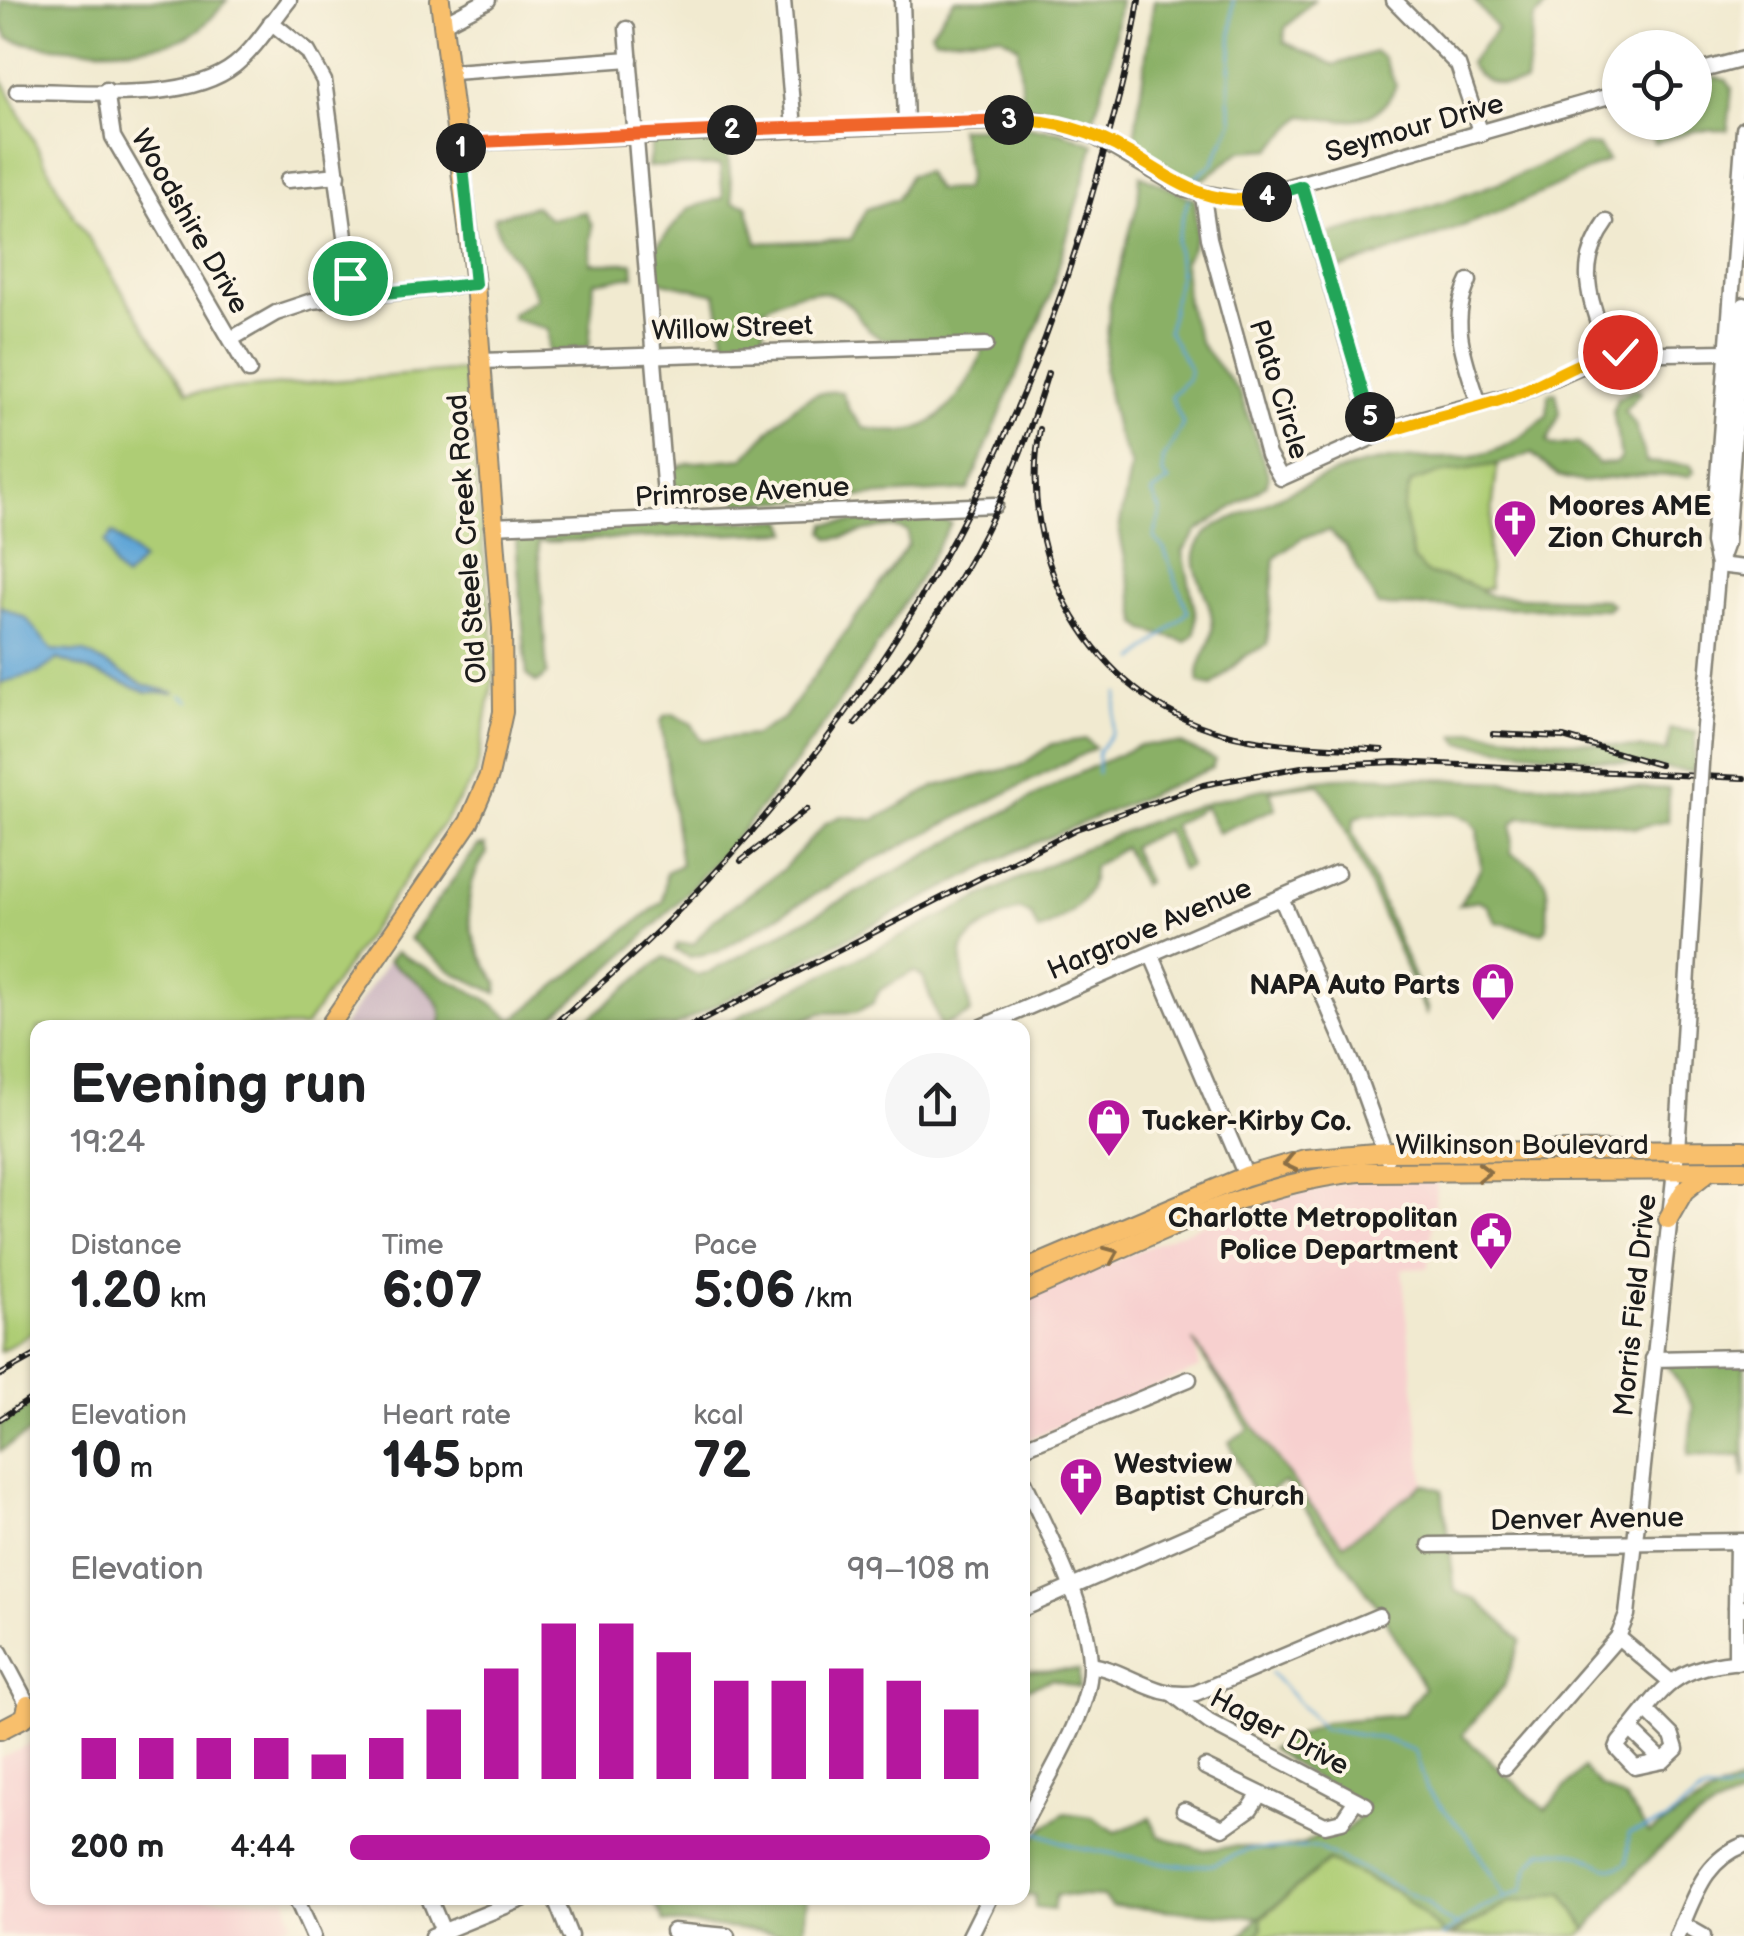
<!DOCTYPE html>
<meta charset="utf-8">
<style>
:root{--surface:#fff;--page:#f6f6f6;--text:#202124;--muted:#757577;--accent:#b5179e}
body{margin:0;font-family:"Balsamiq Sans",sans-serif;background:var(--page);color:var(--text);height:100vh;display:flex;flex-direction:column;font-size:38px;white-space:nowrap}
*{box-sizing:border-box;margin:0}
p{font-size:32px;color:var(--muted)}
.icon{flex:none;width:55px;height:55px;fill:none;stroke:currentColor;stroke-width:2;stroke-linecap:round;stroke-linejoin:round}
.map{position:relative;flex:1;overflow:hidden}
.details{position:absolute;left:30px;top:1020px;width:1000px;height:885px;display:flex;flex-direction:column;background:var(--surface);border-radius:20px;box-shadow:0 2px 8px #0004}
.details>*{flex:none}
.controls{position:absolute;left:1602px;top:30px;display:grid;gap:20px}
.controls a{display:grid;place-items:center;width:110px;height:110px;border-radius:50%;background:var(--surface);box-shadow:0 2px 8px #0004;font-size:50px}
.pin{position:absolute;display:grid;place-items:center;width:85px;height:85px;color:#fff;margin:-42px;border:5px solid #fff;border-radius:50%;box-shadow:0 2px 10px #0007}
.km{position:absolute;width:50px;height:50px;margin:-25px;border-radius:50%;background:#222;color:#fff;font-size:28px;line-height:50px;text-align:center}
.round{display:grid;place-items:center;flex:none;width:105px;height:105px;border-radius:52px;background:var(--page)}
.summary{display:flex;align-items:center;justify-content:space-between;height:170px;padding:0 40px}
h1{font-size:55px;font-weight:800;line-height:75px}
.stats{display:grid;grid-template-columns:repeat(3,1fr);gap:15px;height:170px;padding:10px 40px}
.stats div{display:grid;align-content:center}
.stats b{font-size:50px;font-weight:800}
.stats small{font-size:28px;font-weight:400}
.stats p{font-size:28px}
.chart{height:280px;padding:20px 40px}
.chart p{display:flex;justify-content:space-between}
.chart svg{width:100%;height:180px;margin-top:10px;stroke:var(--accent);stroke-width:6}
ul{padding:0 40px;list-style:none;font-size:32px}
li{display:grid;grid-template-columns:160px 120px 1fr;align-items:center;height:75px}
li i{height:25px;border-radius:12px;background:var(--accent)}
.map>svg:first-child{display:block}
.built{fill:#f7d0cf}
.industrial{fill:#d2bec5}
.green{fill:#aecd74;stroke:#657448;stroke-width:2.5}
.forest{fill:#8ab066;stroke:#536641;stroke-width:2.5}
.water{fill:#61a6d7;stroke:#3e617a;stroke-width:2.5}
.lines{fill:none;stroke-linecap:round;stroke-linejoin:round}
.stream{stroke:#61a6d7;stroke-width:2.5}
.minor-casing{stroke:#868376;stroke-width:19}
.major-casing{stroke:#868376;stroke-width:22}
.minor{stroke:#fff;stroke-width:14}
.major{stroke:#f8bf6c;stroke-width:18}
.rail-casing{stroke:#1c1c1c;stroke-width:6}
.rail{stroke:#fcf5e5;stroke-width:2.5;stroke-dasharray:8;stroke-linecap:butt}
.minor-bridge-casing{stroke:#868376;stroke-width:19;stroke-linecap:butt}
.minor-bridge{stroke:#fff;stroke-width:14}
.oneway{stroke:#8a6e44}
.split-1-casing{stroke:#fff;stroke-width:20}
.split-2-casing{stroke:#fff;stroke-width:20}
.split-3-casing{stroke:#fff;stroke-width:20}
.split-4-casing{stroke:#fff;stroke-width:20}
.split-5-casing{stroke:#fff;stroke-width:20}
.split-6-casing{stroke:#fff;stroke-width:20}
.split-1{stroke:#22a559;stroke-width:12}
.split-2{stroke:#f0652b;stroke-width:12}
.split-3{stroke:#f0652b;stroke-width:12}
.split-4{stroke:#f5b400;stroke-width:12}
.split-5{stroke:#22a559;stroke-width:12}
.split-6{stroke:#f5b400;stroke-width:12}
.labels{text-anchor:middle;stroke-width:8;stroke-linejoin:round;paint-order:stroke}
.street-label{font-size:28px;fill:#1c1c1c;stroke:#fcf5e5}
.poi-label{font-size:28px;font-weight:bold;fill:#1c1c1c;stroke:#fcf5e5;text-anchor:start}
</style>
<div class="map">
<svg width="1744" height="1936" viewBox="0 0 1744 1936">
<rect width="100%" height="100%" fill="#fcf5e5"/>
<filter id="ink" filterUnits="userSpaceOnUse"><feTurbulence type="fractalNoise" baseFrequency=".01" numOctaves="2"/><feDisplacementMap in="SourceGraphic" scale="20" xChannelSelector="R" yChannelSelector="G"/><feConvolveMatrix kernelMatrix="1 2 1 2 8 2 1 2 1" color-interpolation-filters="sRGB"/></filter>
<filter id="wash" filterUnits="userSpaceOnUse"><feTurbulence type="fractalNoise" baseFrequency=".0048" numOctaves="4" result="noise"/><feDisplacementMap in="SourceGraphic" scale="40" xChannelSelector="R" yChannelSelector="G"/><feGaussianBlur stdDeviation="2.25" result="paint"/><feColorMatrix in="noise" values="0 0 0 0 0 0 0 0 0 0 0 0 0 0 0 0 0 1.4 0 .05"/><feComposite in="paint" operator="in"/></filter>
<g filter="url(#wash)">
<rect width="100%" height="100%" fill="#f1ead0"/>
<g class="built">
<polygon points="1437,1180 1428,1268 1402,1269 1424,1484 1344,1544 1307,1501 1195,1344 1200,1368 1023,1441 1023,1299 1251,1204 1355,1181"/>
<polygon points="37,1740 38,1898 287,1898 292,1922 264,1936 0,1936 0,1758"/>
</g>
<polygon class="industrial" points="388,961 437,998 443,1019 440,1027 342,1028"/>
<g class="green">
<polygon points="0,75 66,203 187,393 464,370 496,663 476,775 305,1027 38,1028 37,1329 0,1352"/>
<polygon points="1498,461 1488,546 1490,588 1426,600 1383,473"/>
<polygon points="1328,1861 1397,1892 1447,1936 1241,1936"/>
<polygon points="1563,1893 1587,1930 1579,1936 1452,1936 1510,1903"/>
</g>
<g class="forest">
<path d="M1,0h226c-11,14 -24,29 -40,37 -35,17 -143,15 -179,1l-6,-13z"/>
<polygon points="954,0 1120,0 1111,60 1093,121 1060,109 1023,109 1018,46 1000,35 936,39 931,32"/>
<path d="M1154,0h160l-29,28 -1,14 50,23 41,-13 8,5 13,28c-17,44 -55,36 -93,31l-32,33 -30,2 -37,28 -19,-1 -43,-29 -7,-17z"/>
<path d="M1474,0h78l-18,19 -8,64c-21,5 -46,1 -57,-20l28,-34z"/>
<polygon points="1712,77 1727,80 1732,88 1728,130 1694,131 1654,143 1647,123 1695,122 1695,81"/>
<path d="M1027,127l33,4 34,13 -44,152 -82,194 -230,14 -5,-18 -59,1 -4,-17 17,-7 57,-5c27,-27 55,-72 98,-66l7,18 15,18c18,2 39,7 57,-1 27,-11 52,-48 61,-75l-6,-12 -94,-1c-18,-8 -21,-23 -34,-35 -23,-22 -63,-10 -85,5l2,34 -40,1 -9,-50 -58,-13 -3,-33 34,-40 34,-10 -3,-33 -72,2 4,-24 74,-4 7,63 14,3 10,38 94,-4 15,-30 31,-10 13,-24 15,-3 11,18 28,-1 4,-15 -9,-46z"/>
<path d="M1585,145l14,1 9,14c-89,48 -180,81 -276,111l-9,-35c92,-23 177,-49 262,-91z"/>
<path d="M1140,175l54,24c3,26 6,40 -10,62l3,43 13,39 40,50 29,84 -3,8 -68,46 -15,20 13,65 -1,18 -9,8 -41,-12 -7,-6 -19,-95 12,-63 -15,-35 -12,-60 6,-68 28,-101z"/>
<path d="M535,206l15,13 35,-7 7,13 -1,38h42l1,13 -40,6 -5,65 -40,6 -1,-24 -35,-10 -1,-5 24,-16c-11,-34 -39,-52 -42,-81z"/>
<path d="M1634,389l7,3 -17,19 11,13 11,38 45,3 3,7 -5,4 -51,-1 -56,7 -24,-6 -27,-23c-39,19 -82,13 -120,30l-8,27 10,49 13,14 41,10 24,13 115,4 6,4 -5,5 -229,-3 -33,-60 -16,-15 -27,7 -27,20 -8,87 -22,11 -33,30 -13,-3c-5,-21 11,-31 13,-51 5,-44 -45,-71 5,-107 47,-19 108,-55 158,-63 73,-12 110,14 172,-47l2,-21 7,-2 4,21 -13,29 6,4 24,-3 21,21 17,-1 6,-5 -8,-47 4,-13z"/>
<path d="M934,516l17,7c-108,192 -237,368 -411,504h-100c11,-30 -31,-50 -52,-66l8,-9 90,47 27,21 150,-119 3,-29 15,-7 -20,-143 3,-6 9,-2 19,10 9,16 53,-5 30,-17 124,-173v-13c-25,-13 -52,6 -78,7l-6,-7 2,-8z"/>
<polygon points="784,520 789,532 538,542 547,674 537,683 527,676 515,529"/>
<polygon points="1670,729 1696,732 1694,772 1460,743 1455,736 1474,731 1667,751"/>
<polygon points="1086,739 1095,748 870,862 719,951 690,957 675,950 677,944 694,944 712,921 781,871 826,823 841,816 874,820 936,786 1020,766 1052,744"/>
<polygon points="1164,744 1181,744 1215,760 1212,768 1019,850 673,1027 579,1027 664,957 697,975 710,972 1070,777 1140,745"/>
<path d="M1362,776l307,13 -1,32 -34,7 -39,-8 -75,-3 -8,7 -1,29c42,22 37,31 36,75l-5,5 -46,-11 -9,-17 -9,-5 -19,5 22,-37 -4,-39 -8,-10 -16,-5h-88l-10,4 -3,13 76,179 -2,4 -90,-205 -17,-25 -49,7 6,17 -58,25 -13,-26 -32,18 17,41 -9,4 -15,-40 -35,17 16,35 -5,3 -18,-38 -31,20c1,34 -26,51 -55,64l-7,-16 -12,-6c-67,33 -63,32 -48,104l-30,14 -18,-50 -9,-6 -34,19 -7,13 -17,9 -36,1 -32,14h-69c74,-38 150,-75 226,-112 140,-70 257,-129 417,-139z"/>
<path d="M485,845l2,8c-31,43 -19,89 11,130l-1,10 -43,-20 -45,-34 69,-93z"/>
<path d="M1193,1341l114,160 37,43 80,-60 18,6 13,101 22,9 44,40 -17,46 -42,49 83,75 38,-42 18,19 24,12 24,34 73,-44 22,-7v15c-60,16 -119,85 -157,133l-24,-37 -53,10 -63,33 -50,-44 -69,-31 -67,56 1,12 -7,7h-14l18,-19 -148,-11 -8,-9 -47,-2 -3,15 -18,-2v-13l-12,1c-1,-49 2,-56 42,-83l27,4 24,15 34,-14 9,18 43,14 35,-4 33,5 35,-8 16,-10 24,-2 19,-20 -93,-62 53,-27 78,-7 22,-27 -43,-77 -96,-129 -29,17 -27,-57 20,-13z"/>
<polygon points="1667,1364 1744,1364 1744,1478 1742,1456 1688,1455 1693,1407"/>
<polygon points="37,1400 37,1428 0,1451 0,1425"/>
<polygon points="1079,1670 1079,1688 1052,1679 1023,1690 1023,1671"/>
<polygon points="652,1898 807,1898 803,1935 664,1922"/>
</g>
<g class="water">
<polygon points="113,533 142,560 125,579 115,569 105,542"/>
<polygon points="0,606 26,618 52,650 84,652 144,685 175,693 147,692 58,659 38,673 0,683"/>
</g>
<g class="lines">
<g class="stream">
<polyline points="1193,180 1213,163 1233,120 1229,100 1233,0"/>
<polyline points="1136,660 1188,612 1164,549 1154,538 1161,512 1152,493 1169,481 1163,475 1163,460 1183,424 1171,396 1188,379 1190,370 1168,331 1179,273 1176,241 1188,200"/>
<polyline points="181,695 190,701"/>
<polyline points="1098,773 1098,752 1112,733 1118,693"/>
<polyline points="1271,1673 1323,1729 1384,1739 1415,1751 1427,1790 1469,1838 1505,1897"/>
<polyline points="1036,1832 1072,1846 1173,1865 1211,1865 1247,1850 1316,1847 1426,1902 1440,1917 1458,1926"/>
<path d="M1442,1936l42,-29 39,-17 6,-24 14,-15c11,1 25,0 36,3 19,6 27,21 48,9l2,-30 36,-11 37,-29 42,-3"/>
</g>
</g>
</g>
<g filter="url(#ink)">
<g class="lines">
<g class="minor-casing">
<g id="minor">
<polyline points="783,0 794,128"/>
<polyline points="902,0 906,124"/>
<polyline points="1394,0 1458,65 1481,134"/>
<polyline points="271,22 308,52 324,81 353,296"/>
<polyline points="446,22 488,0"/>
<polyline points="627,29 667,520"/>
<polyline points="453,72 630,59"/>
<polyline points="1695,72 1744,59"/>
<polyline points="106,90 113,137 249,371"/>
<path d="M17,91c63,-1 168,14 218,-26 21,-17 37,-44 54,-65"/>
<polyline points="461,143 1036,120 1092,135 1186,190 1242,200 1620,93"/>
<polyline points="288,180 338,175"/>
<polyline points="1203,196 1209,238 1268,455 1281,478 1375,436 1302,187"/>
<path d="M1607,222c-35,48 -14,80 1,132"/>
<path d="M1469,281c-21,42 -3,81 10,123"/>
<polyline points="231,339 276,313 312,301 475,284"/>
<polyline points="480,361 986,345"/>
<polyline points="1375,436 1420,419 1517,394 1608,354 1727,352"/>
<polyline points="492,526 995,505"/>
<polyline points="1718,565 1713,543 1744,129"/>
<polyline points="1718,565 1744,568"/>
<polyline points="1702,749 1718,565 1726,543 1744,305"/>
<polyline points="1282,900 1357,1074 1387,1158"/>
<polyline points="1152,956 1246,1176"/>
<polyline points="980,1028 1337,873"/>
<polyline points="1653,1359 1744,1357"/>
<polyline points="1022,1448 1189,1379"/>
<path d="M1022,1477c23,51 76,147 67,203 -7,45 -46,104 -67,147"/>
<polyline points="1737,1542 1736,1608 1744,1608"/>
<polyline points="1430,1545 1744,1541"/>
<polyline points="1022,1609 1269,1500"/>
<polyline points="1618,1637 1670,1681"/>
<polyline points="0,1652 28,1705"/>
<polyline points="1736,1662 1736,1608"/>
<path d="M1091,1665c38,6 64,35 105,28l183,-77"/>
<polyline points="1174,1695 1209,1722 1366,1805"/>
<path d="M1646,1710l26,26 4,13 -13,12 -28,6 -18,-19 2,-5c45,-54 50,-77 125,-82"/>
<polyline points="1630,1729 1663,1761"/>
<polyline points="1205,1767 1325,1825 1342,1821 1356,1800"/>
<polyline points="1505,1767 1618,1637 1627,1615 1677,1151 1698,809"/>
<polyline points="1184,1810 1223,1828 1250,1809 1260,1794"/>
<polyline points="296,1898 313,1936"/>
<polyline points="429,1898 445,1936"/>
<polyline points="555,1898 570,1936"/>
<polyline points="1682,1924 1703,1936"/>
<polyline points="673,1931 727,1936"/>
<polyline points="432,1936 525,1898"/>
<polyline points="970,1936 989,1898"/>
<path d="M1677,1936c17,-36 25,-75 67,-91"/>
</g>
</g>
<g class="major-casing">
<g id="major">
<polyline points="328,1028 469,822 489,776 503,712 502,628 475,284 440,0"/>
<polyline points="1668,1219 1684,1191 1709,1171"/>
<polyline points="1022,1271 1246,1176 1305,1159 1387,1152 1744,1150"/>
<path d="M1022,1293c109,-46 220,-110 338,-121l384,-2"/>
<polyline points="0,1730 25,1717 28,1705"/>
</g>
</g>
<use href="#minor" class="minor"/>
<use href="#major" class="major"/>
<g class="rail-casing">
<g id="rail">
<path d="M1040,429c-24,130 52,269 183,304 50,14 107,13 159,17"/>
<path d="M855,724c94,-113 150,-210 193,-351"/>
<polyline points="1493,734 1563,737 1660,765"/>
<polyline points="741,861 807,809"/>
<path d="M549,1028c273,-223 456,-512 548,-851 17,-60 33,-116 42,-177"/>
<polyline points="687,1028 1076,829 1203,785 1307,766 1396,762 1744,778"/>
<polyline points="0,1375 38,1354"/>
<polyline points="0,1419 38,1394"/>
</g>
</g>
<use href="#rail" class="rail"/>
<g class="minor-bridge-casing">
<polyline id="minor-bridge" points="1698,809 1702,749"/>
</g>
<use href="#minor-bridge" class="minor-bridge"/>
</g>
<defs><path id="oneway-chevron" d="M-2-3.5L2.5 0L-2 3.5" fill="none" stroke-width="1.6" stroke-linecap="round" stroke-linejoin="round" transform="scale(2.5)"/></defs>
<g class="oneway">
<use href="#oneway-chevron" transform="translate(1290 1163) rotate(167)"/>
<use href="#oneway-chevron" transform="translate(1484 1172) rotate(-1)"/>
<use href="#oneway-chevron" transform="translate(1112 1254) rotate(-23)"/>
</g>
</g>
<g class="lines" filter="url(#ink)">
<g class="split-1-casing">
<polyline id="split-1" points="350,278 353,296 475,284 461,148"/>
</g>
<g class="split-2-casing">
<polyline id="split-2" points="461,148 460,143 732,130"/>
</g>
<g class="split-3-casing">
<polyline id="split-3" points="732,130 1009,120"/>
</g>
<g class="split-4-casing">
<path id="split-4" d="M1009,120c43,-1 83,11 120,33 47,28 80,56 138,44"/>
</g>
<g class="split-5-casing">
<polyline id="split-5" points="1267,197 1302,186 1370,417"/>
</g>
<g class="split-6-casing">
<path id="split-6" d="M1370,417l6,19c44,-17 91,-24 135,-40 38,-14 69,-38 109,-44"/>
</g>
<use href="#split-1" class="split-1"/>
<use href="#split-2" class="split-2"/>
<use href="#split-3" class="split-3"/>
<use href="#split-4" class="split-4"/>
<use href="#split-5" class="split-5"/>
<use href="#split-6" class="split-6"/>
</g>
<defs>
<g id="church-pin" transform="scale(2.25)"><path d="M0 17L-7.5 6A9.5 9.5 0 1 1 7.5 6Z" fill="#b5179e" stroke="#fcf5e5"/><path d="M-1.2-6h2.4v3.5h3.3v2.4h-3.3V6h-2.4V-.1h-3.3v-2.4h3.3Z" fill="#fff"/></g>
<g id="shop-pin" transform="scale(2.25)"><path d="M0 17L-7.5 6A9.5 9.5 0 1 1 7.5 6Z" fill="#b5179e" stroke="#fcf5e5"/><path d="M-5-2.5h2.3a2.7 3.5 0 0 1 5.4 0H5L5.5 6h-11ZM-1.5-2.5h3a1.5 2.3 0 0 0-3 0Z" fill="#fff"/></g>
<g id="civic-pin" transform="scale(2.25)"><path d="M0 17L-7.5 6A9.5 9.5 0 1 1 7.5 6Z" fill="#b5179e" stroke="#fcf5e5"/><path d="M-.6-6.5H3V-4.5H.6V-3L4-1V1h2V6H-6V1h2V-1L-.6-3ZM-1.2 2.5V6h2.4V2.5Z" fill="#fff"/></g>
</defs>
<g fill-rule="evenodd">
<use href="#church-pin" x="1515" y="521"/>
<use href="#shop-pin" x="1493" y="984"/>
<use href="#shop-pin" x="1109" y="1120"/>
<use href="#civic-pin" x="1491" y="1233"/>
<use href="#church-pin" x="1081" y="1479"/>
</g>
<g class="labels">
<g class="street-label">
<text transform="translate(1414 127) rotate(-16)" y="10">Seymour Drive</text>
<text transform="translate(191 221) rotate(60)" y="10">Woodshire Drive</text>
<text transform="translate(732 327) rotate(-2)" y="10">Willow Street</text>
<text transform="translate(1280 389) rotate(73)" y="10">Plato Circle</text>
<text transform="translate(742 491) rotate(-3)" y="10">Primrose Avenue</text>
<text transform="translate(466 539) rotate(-94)" y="10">Old Steele Creek Road</text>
<text transform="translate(1149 928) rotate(-23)" y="10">Hargrove Avenue</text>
<text x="1522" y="1154">Wilkinson Boulevard</text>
<text transform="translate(1634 1305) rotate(-84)" y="10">Morris Field Drive</text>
<text transform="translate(1587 1518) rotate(-1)" y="10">Denver Avenue</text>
<text transform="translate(1280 1731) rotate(28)" y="10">Hager Drive</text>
</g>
<g class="poi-label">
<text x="1548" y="515">Moores AME<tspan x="1548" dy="32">Zion Church</tspan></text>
<text x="1460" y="994" text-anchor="end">NAPA Auto Parts</text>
<text x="1142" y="1130">Tucker-Kirby Co.</text>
<text x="1458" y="1227" text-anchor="end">Charlotte Metropolitan<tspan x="1458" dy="32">Police Department</tspan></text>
<text x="1114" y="1473">Westview<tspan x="1114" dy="32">Baptist Church</tspan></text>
</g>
</g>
</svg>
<div class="controls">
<a><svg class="icon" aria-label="locate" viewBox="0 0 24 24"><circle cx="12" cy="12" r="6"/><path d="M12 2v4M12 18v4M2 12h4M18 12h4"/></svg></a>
</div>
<div class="pin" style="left:350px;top:278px;background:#1e9e55"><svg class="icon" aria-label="arrive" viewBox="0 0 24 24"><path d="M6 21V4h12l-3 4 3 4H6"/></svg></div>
<div class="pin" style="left:1620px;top:352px;background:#d93025"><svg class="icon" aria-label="check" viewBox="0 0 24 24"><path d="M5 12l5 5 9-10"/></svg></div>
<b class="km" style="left:461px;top:148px">1</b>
<b class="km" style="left:732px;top:130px">2</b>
<b class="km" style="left:1009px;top:120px">3</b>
<b class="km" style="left:1267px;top:197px">4</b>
<b class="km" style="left:1370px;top:417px">5</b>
<section class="details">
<div class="summary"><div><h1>Evening run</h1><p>19:24</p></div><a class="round"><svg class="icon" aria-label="share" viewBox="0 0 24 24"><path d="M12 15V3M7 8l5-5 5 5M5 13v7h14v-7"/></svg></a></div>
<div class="stats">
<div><p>Distance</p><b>1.20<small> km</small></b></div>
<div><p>Time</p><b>6:07</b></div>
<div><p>Pace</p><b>5:06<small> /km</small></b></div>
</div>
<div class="stats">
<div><p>Elevation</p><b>10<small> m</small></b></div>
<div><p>Heart rate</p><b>145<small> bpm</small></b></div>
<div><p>kcal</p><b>72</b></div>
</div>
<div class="chart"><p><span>Elevation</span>99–108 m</p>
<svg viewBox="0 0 160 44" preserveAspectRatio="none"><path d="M5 44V34M15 44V34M25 44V34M35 44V34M45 44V38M55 44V34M65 44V27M75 44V17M85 44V6M95 44V6M105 44V13M115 44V20M125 44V20M135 44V17M145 44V20M155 44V27"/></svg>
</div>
<ul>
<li><b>200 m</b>4:44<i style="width:100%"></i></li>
</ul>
</section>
</div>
